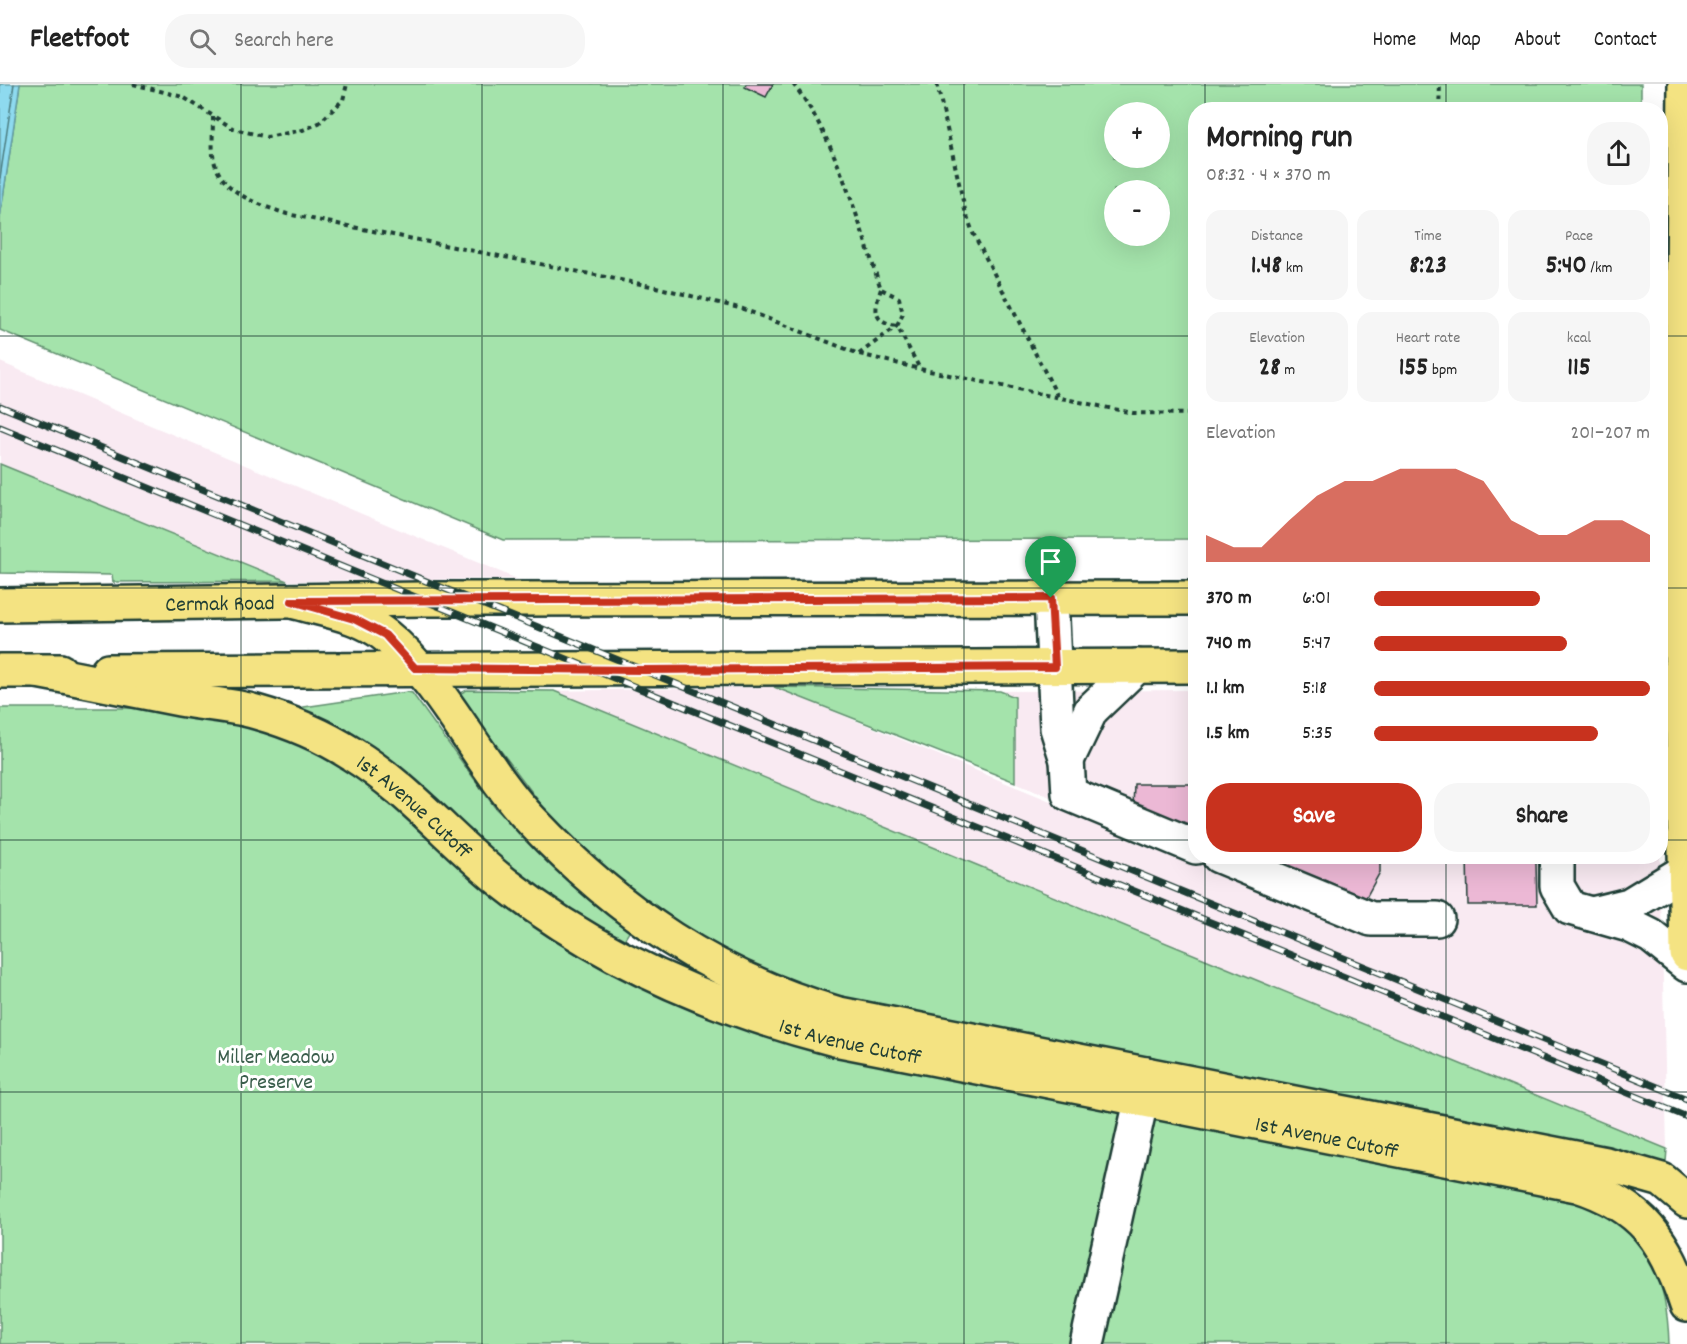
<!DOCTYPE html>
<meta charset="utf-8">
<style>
:root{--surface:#fff;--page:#f6f6f6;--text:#222;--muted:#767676;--line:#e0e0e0;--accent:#c8321e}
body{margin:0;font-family:Dekko,sans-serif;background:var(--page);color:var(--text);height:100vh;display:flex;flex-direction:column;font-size:22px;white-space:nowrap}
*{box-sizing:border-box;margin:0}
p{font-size:20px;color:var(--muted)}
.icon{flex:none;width:33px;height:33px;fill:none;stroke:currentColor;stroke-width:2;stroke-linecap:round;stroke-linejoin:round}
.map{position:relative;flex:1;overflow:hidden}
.sheet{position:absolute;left:1188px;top:18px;width:480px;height:762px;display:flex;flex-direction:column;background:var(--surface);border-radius:24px;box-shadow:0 6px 24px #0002}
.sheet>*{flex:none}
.buttons{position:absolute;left:1104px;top:18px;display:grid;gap:12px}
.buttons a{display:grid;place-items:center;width:66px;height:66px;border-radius:50%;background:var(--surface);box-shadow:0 6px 24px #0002;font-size:30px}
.pin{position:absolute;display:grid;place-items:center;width:51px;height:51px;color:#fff;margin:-62px -26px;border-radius:50% 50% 50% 0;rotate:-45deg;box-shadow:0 0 6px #0007}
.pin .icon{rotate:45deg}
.round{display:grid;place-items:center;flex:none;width:63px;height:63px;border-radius:24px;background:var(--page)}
.head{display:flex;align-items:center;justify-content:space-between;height:102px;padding:0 18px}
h1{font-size:33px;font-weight:800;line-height:45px}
.figures{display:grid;grid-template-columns:repeat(3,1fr);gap:9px;height:102px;padding:6px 18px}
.figures div{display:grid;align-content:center;border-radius:15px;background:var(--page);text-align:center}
.figures b{font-size:26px;font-weight:800}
.figures small{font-size:16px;font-weight:400}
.figures p{font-size:16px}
.chart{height:168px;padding:12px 18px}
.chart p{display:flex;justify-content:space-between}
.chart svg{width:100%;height:108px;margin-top:6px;fill:var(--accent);opacity:.7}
.primary-button{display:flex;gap:12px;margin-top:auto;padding:12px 18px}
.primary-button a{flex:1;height:69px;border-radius:24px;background:var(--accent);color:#fff;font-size:24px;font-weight:800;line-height:69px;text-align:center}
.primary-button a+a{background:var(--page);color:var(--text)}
ul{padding:0 18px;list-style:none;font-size:20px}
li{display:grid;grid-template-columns:96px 72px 1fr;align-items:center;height:45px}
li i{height:15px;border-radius:8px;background:var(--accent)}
header{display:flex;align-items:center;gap:36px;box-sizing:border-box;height:84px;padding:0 30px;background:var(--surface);border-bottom:2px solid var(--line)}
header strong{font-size:28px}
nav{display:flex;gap:33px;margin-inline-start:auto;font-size:21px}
.search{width:420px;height:54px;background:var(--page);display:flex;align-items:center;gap:15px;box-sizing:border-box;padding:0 21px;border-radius:24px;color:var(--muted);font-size:22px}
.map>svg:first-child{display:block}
.built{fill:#f9eaf2}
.green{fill:#a4e3ab;stroke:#629070;stroke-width:1.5;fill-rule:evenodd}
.water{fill:#8edaef;stroke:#629ba4;stroke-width:1.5}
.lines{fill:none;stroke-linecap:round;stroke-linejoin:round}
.shore{stroke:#4b7c7f;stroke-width:1.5}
.building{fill:#ecb8d5;stroke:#1f3d34;stroke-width:1.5}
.minor-casing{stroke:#1f3d34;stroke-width:38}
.major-casing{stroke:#1f3d34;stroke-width:38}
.path{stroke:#1f3d34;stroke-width:4;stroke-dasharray:4.5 4.5;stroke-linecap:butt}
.minor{stroke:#fff;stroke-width:33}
.major{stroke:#f4e382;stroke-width:33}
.rail-casing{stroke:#1f3d34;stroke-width:7}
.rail{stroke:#fff;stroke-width:4.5;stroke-dasharray:14;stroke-linecap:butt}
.route-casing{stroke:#fff;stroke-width:12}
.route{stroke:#c8321e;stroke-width:8}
.grid{fill:none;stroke:#1f3d34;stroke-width:1.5;stroke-opacity:0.55}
.labels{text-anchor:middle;stroke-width:6;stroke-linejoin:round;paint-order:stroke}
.street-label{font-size:22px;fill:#1f3d34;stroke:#fff}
.park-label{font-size:22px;fill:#3a5e4c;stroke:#fff}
</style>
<header>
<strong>Fleetfoot</strong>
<div class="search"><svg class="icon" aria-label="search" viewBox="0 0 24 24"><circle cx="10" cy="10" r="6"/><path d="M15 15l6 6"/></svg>Search here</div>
<nav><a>Home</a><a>Map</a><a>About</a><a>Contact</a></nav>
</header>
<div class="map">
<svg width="1687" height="1260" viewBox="0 0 1687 1260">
<rect width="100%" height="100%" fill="#fff"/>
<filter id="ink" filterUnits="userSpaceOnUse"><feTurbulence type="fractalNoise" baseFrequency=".0167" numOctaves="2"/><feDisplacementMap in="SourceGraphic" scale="12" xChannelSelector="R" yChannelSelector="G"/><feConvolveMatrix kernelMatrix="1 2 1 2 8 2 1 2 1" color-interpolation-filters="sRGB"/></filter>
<g filter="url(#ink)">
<g class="built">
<polygon points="0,278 517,495 287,497 0,380"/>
<polygon points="774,603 1343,838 1015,698 1015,613 1000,607 1195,606 1196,772 1660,773 1667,1065 554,607"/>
</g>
<g class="green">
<path d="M20,0h1621v25l-445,1 -1,429 -692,1 -503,-210v-112zM1114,28h46v46h-46zM1114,106h46v46h-46z"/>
<polygon points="0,380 287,497 113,498 112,491 0,489"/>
<polygon points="774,603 1000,607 1015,613 1015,698"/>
<polygon points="467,606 554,607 1667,1065 1666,1078 1661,1080 842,917 774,898 671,844 571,760 461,614 461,609"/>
<polygon points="407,608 412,609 496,725 631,845 621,861 583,840 297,624"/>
<path d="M0,624h145l112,18 77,31 281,211 968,232c64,33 84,73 86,144h-1669z"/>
</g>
<polygon class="water" points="0,0 20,0 0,134"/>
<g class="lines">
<polyline class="shore" points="0,94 14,0"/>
</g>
<g class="building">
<polygon points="746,0 773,0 766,13 745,3"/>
<polygon points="1134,700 1196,700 1196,749 1133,724"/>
<polygon points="1254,772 1380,772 1380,788 1364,817"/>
<polygon points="1467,772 1576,772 1576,777 1536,778 1537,821 1468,821"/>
</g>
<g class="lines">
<g class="minor-casing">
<g id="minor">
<polyline points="1051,514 1057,644 1067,676 1069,710 1196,763"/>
<polyline points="1067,676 1091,626 1137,582"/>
<polyline points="1219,772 1371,835 1437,835"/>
<polyline points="1557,772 1557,802 1570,824 1629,841 1651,852 1687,881"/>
<polyline points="1592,830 1629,821 1685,787"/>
<polyline points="1087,1260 1147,990"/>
</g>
</g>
<g class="major-casing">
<g id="major">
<polyline points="1685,0 1680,511 1687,870"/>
<path d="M292,517c31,9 69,14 94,35 57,46 94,131 146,185 87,92 184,158 307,193l767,150 56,16 25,21"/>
<path id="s1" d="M0,521l423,-6 773,-1"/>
<polyline points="0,587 60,587"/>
<path id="s2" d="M37,587c48,9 96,19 143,28 25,5 52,6 76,13 32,9 68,24 96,42 57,35 100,88 152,129 98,77 211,125 331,156l742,146c66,21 89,56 110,120"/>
<polyline points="108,587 1196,582"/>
</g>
</g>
<g class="path">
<polyline points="133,0 183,13 234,45 267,53 303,46 319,39 343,16 347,0"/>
<path d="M793,0c43,53 66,141 88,205l18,9 4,16 -6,12 23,43"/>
<polyline points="937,0 965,126 973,149 1058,313"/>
<polyline points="1439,26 1440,0"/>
<path d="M213,33c0,12 -1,26 0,38 5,37 44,49 74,59l369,73 87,22 116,45 61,15 213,44 63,1"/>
<path d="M881,205c-7,20 -9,34 16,37"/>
<polyline points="859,270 897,242"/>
</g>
<use href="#minor" class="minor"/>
<use href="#major" class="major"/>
<g class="rail-casing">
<g id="rail">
<polyline points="0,322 1687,1015"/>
<polyline points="0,343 1687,1033"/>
</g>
</g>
<use href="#rail" class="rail"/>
</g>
</g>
<g class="lines" filter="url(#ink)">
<g class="route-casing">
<polygon id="route" points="1051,514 1055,583 644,586 415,584 385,551 354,535 292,517"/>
</g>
<use href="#route" class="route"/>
</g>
<path class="grid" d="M241,0v1260M482,0v1260M723,0v1260M964,0v1260M1205,0v26M1446,0v26M0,252h1196M1660,252h27M0,504h1196M1660,504h27M0,756h1196M1660,756h27M1205,772v488M1446,772v488M0,1008h1687"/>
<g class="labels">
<g class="street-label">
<text dy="8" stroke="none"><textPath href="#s1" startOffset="220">Cermak Road</textPath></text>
<text dy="8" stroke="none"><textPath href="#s2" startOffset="410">1st Avenue Cutoff</textPath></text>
<text dy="8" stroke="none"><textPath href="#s2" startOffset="912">1st Avenue Cutoff</textPath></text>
<text dy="8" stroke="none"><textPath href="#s2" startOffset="1398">1st Avenue Cutoff</textPath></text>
</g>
<g class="park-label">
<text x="276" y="979">Miller Meadow<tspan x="276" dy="25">Preserve</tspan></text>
</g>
</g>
</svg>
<div class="buttons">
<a>+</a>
<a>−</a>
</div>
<div class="pin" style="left:1051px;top:514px;background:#1e9e55"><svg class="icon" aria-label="arrive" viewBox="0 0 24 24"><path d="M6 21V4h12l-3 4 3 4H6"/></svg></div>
<section class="sheet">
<div class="head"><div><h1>Morning run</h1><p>08:32 · 4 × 370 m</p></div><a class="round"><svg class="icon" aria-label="share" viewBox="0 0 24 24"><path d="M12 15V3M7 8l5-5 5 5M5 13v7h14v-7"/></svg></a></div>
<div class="figures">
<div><p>Distance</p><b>1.48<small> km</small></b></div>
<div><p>Time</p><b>8:23</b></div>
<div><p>Pace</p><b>5:40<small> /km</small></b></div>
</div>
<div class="figures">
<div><p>Elevation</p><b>28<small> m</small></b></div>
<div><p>Heart rate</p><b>155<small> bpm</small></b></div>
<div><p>kcal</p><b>115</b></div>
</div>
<div class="chart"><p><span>Elevation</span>201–207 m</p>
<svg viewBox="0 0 160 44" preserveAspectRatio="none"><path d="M0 44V33L10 38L20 38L30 27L40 17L50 11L60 11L70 6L80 6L90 6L100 11L110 27L120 33L130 33L140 27L150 27L160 33V44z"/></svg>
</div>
<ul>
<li><b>370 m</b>6:01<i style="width:60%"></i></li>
<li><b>740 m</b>5:47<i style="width:70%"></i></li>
<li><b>1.1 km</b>5:18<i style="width:100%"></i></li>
<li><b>1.5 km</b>5:35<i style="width:81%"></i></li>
</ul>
<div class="primary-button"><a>Save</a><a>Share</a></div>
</section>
</div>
